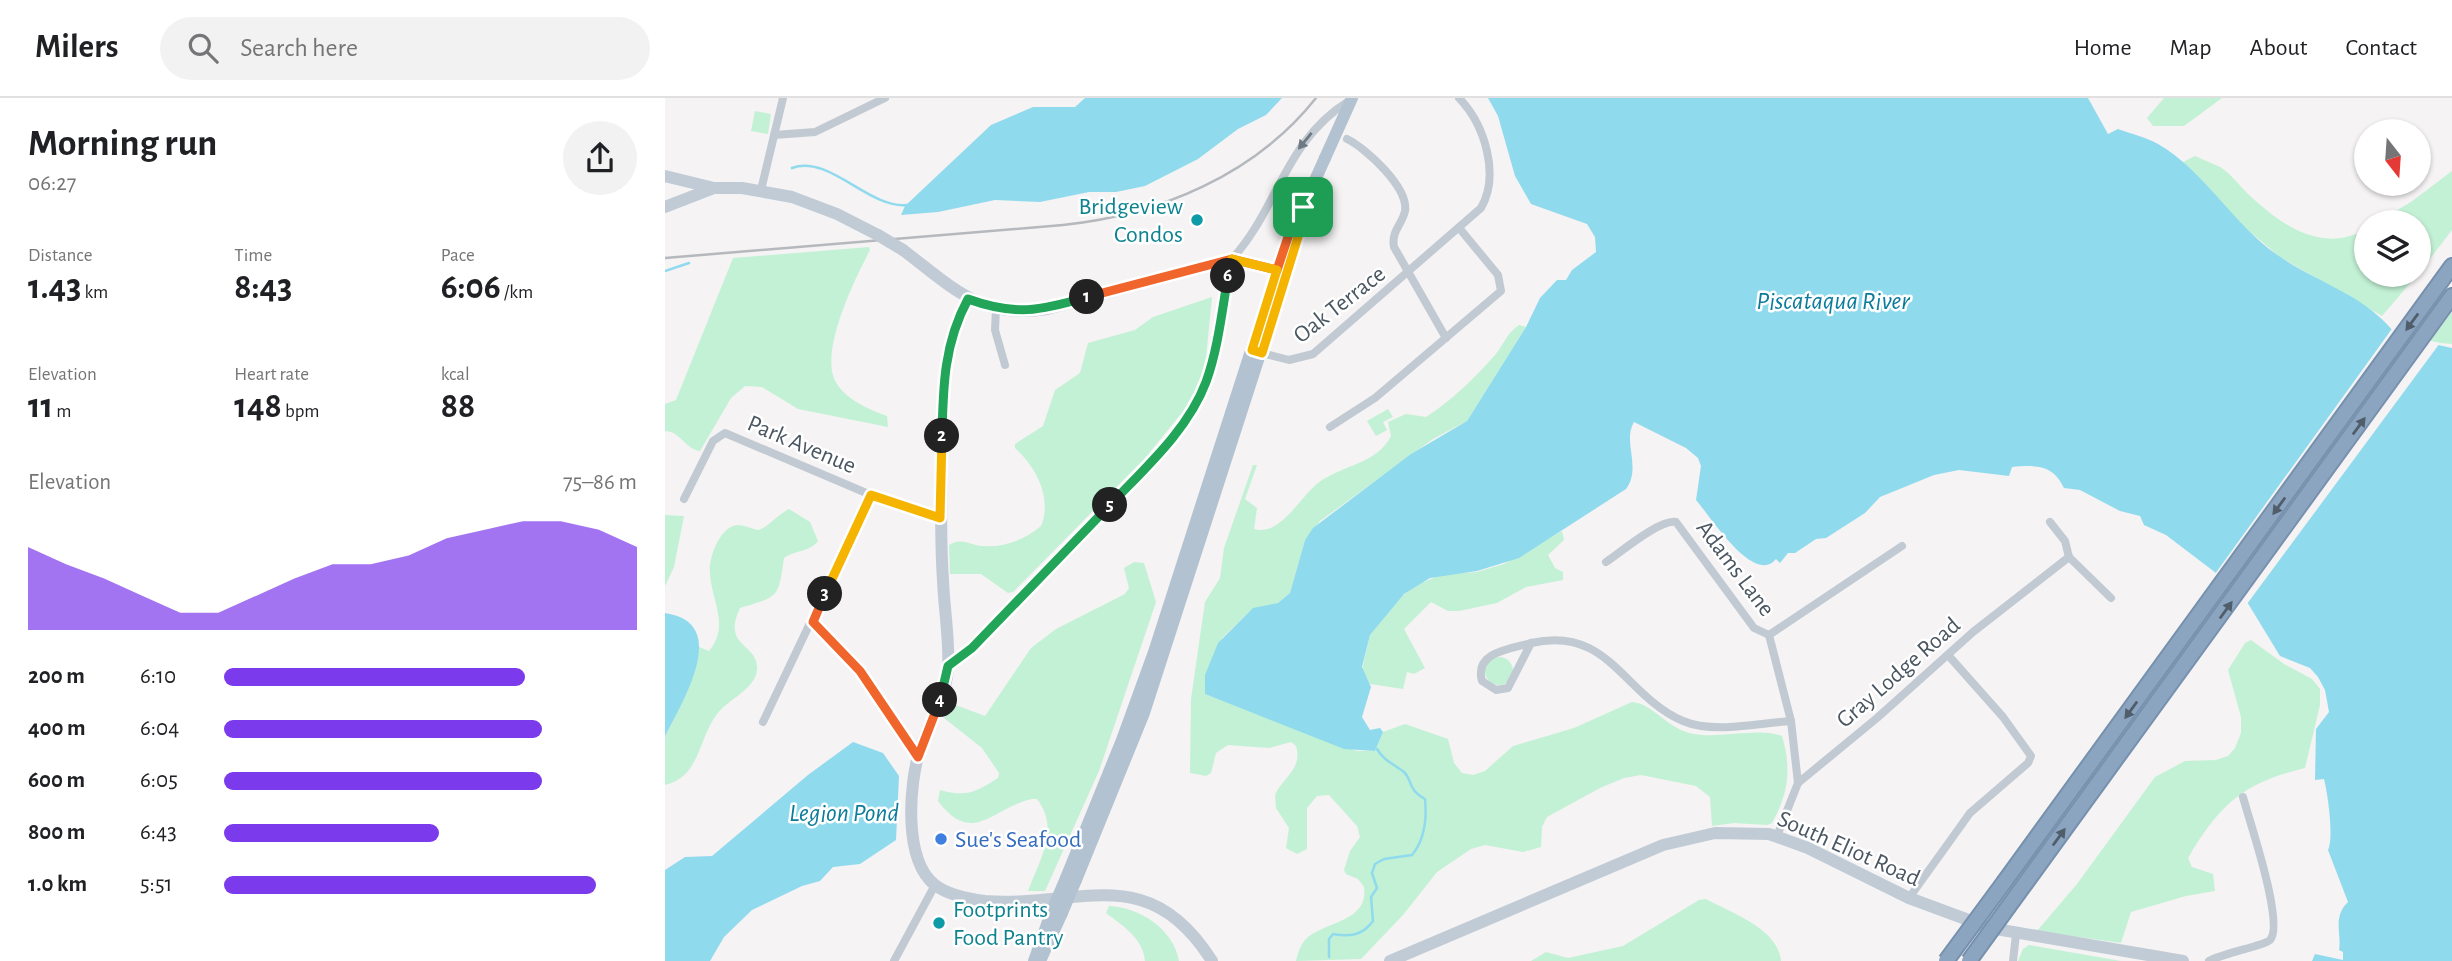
<!DOCTYPE html>
<meta charset="utf-8">
<style>
:root{--surface:#fff;--page:#f2f2f2;--text:#202124;--muted:#757577;--line:#e0e0e0;--accent:#7c3aed}
body{margin:0;font-family:"Alegreya Sans",sans-serif;background:var(--page);color:var(--text);height:100vh;display:flex;flex-direction:column;font-size:26px;white-space:nowrap}
*{box-sizing:border-box;margin:0}
p{font-size:23px;color:var(--muted)}
.icon{flex:none;width:38px;height:38px;fill:none;stroke:currentColor;stroke-width:2;stroke-linecap:round;stroke-linejoin:round}
.map{position:relative;flex:1;overflow:hidden}
.panel{display:flex;flex-direction:column;background:var(--surface);width:665px}
.panel>*{flex:none}
.needle{width:46px;rotate:163deg}
.controls{position:absolute;left:1689px;top:21px;display:grid;gap:14px}
.controls a{display:grid;place-items:center;width:77px;height:77px;border-radius:50%;background:var(--surface);box-shadow:0 2px 5px #0004;font-size:35px}
.pin{position:absolute;display:grid;place-items:center;width:60px;height:60px;color:#fff;margin:-30px;border-radius:14px;box-shadow:0 4px 10px #0006}
.km{position:absolute;width:35px;height:35px;margin:-18px;border-radius:50%;background:#222;color:#fff;font-size:19px;line-height:35px;text-align:center}
.round{display:grid;place-items:center;flex:none;width:74px;height:74px;border-radius:37px;background:var(--page)}
.overview{display:flex;align-items:center;justify-content:space-between;height:119px;padding:0 28px}
h1{font-size:38px;font-weight:600;line-height:52px}
.stats{display:grid;grid-template-columns:repeat(3,1fr);gap:10px;height:119px;padding:7px 28px}
.stats div{display:grid;align-content:center}
.stats b{font-size:35px;font-weight:600}
.stats small{font-size:19px;font-weight:400}
.stats p{font-size:19px}
.chart{height:196px;padding:14px 28px}
.chart p{display:flex;justify-content:space-between}
.chart svg{width:100%;height:126px;margin-top:7px;fill:var(--accent);opacity:.7}
ul{padding:0 28px;list-style:none;font-size:23px}
li{display:grid;grid-template-columns:112px 84px 1fr;align-items:center;height:52px}
li i{height:18px;border-radius:9px;background:var(--accent)}
header{display:flex;align-items:center;gap:42px;box-sizing:border-box;height:98px;padding:0 35px;background:var(--surface);border-bottom:2px solid var(--line)}
header strong{font-size:33px}
nav{display:flex;gap:38px;margin-inline-start:auto;font-size:24px}
.search{width:490px;height:63px;background:var(--page);display:flex;align-items:center;gap:18px;box-sizing:border-box;padding:0 24px;border-radius:38px;color:var(--muted);font-size:26px}
main{display:flex;flex:1;min-height:0}
.map>svg:first-child{display:block}
.green{fill:#c3f1d5}
.water{fill:#90daee}
.pier{fill:#f5f3f3}
.lines{fill:none;stroke-linecap:round;stroke-linejoin:round}
.stream{stroke:#90daee;stroke-width:2.5}
.highway-casing{stroke:#7690ad;stroke-width:18}
.street{stroke:#c1cad2;stroke-width:8}
.secondary{stroke:#c1cbd6;stroke-width:12}
.primary{stroke:#b3c2d1;stroke-width:12}
.highway{stroke:#8ba5c1;stroke-width:14}
.rail{stroke:#b5b8bd;stroke-width:2.5}
.highway-bridge-casing{stroke:#7690ad;stroke-width:18;stroke-linecap:butt}
.secondary-bridge{stroke:#c1cbd6;stroke-width:12}
.primary-bridge{stroke:#b3c2d1;stroke-width:12}
.highway-bridge{stroke:#8ba5c1;stroke-width:14}
.oneway{fill:#6e7983}
.oneway2{fill:#505e6b}
.split-1-casing{stroke:#fff;stroke-width:14}
.split-2-casing{stroke:#fff;stroke-width:14}
.split-3-casing{stroke:#fff;stroke-width:14}
.split-4-casing{stroke:#fff;stroke-width:14}
.split-5-casing{stroke:#fff;stroke-width:14}
.split-6-casing{stroke:#fff;stroke-width:14}
.split-7-casing{stroke:#fff;stroke-width:14}
.split-1{stroke:#f0652b;stroke-width:9}
.split-2{stroke:#22a559;stroke-width:9}
.split-3{stroke:#f5b400;stroke-width:9}
.split-4{stroke:#f0652b;stroke-width:9}
.split-5{stroke:#22a559;stroke-width:9}
.split-6{stroke:#22a559;stroke-width:9}
.split-7{stroke:#f5b400;stroke-width:9}
.culture-dot{fill:#0f9aa8;stroke:#fff;stroke-width:2.5}
.shop-dot{fill:#3f7fe0;stroke:#fff;stroke-width:2.5}
.labels{text-anchor:middle;stroke-width:5;stroke-linejoin:round;paint-order:stroke}
.culture-label{font-size:24px;fill:#0d838f;stroke:#fff;text-anchor:end}
.street-label{font-size:24px;fill:#4a5661;stroke:#fff}
.shop-label{font-size:24px;fill:#366cbe;stroke:#fff;text-anchor:start}
.water-label{font-size:26px;font-style:italic;fill:#0c7c9b;stroke:#fff}
</style>
<header>
<strong>Milers</strong>
<div class="search"><svg class="icon" aria-label="search" viewBox="0 0 24 24"><circle cx="10" cy="10" r="6"/><path d="M15 15l6 6"/></svg>Search here</div>
<nav><a>Home</a><a>Map</a><a>About</a><a>Contact</a></nav>
</header>
<main>
<section class="panel">
<div class="overview"><div><h1>Morning run</h1><p>06:27</p></div><a class="round"><svg class="icon" aria-label="share" viewBox="0 0 24 24"><path d="M12 15V3M7 8l5-5 5 5M5 13v7h14v-7"/></svg></a></div>
<div class="stats">
<div><p>Distance</p><b>1.43<small> km</small></b></div>
<div><p>Time</p><b>8:43</b></div>
<div><p>Pace</p><b>6:06<small> /km</small></b></div>
</div>
<div class="stats">
<div><p>Elevation</p><b>11<small> m</small></b></div>
<div><p>Heart rate</p><b>148<small> bpm</small></b></div>
<div><p>kcal</p><b>88</b></div>
</div>
<div class="chart"><p><span>Elevation</span>75–86 m</p>
<svg viewBox="0 0 160 44" preserveAspectRatio="none"><path d="M0 44V15L10 21L20 26L30 32L40 38L50 38L60 32L70 26L80 21L90 21L100 18L110 12L120 9L130 6L140 6L150 9L160 15V44z"/></svg>
</div>
<ul>
<li><b>200 m</b>6:10<i style="width:73%"></i></li>
<li><b>400 m</b>6:04<i style="width:77%"></i></li>
<li><b>600 m</b>6:05<i style="width:77%"></i></li>
<li><b>800 m</b>6:43<i style="width:52%"></i></li>
<li><b>1.0 km</b>5:51<i style="width:90%"></i></li>
</ul>
</section>
<div class="map">
<svg width="1787" height="863" viewBox="0 0 1787 863">
<rect width="100%" height="100%" fill="#f5f3f3"/>
<g class="green">
<polygon points="1499,0 1557,0 1519,28 1488,28 1482,20"/>
<polygon points="90,13 106,16 103,36 86,33"/>
<path d="M1530,58c8,4 17,7 25,11 10,6 19,18 27,26 33,31 74,62 119,36v46h51l-35,41 -102,-59 -43,-36 -54,-59z"/>
<polygon points="1787,73 1787,132 1754,175 1754,124 1712,124 1746,104"/>
<path d="M204,149l1,3c-15,29 -53,105 -33,134 10,16 33,26 50,32l1,11 -90,-18 -36,-22 -17,-1 -14,12 -31,53c-15,-2 -20,-20 -35,-20v-27l11,-4 57,-142z"/>
<path d="M547,199l-6,61 -7,26 -15,26 -38,47 -133,135 -5,1 -27,-19h-31l-1,-29c13,-8 20,0 33,1 21,2 43,-6 59,-20 12,-29 -6,-60 -26,-78v-4l28,-18 12,-36 25,-17 8,-30 47,-13 18,-13z"/>
<polygon points="1787,214 1787,246 1764,244"/>
<path d="M854,227l7,2 -59,94 -34,18 -113,82 -15,19 -15,53 -12,10 -29,9 -27,26 -17,56 152,57h18l8,-19 22,-8 43,15 6,24 8,10 11,2 12,-4 28,-25 61,-18 58,-26c22,2 36,28 62,32 28,5 62,-7 88,2 10,33 6,58 -10,87l-5,2 -33,-2 -22,3 -2,-29 -14,-11 -55,-11 -17,3 -24,10 -53,29 -5,10 -1,20 -18,5 -38,-7 -14,4 -34,23 -34,43 -42,44 -65,2c2,-8 4,-15 9,-21 18,-19 64,-17 59,-53l-6,-8 -12,-5 -2,-4 6,-19 10,-14 -3,-11 -28,-31 -12,1 -10,12v41l-10,5 -11,-6 3,-20 -13,-20 -1,-13c8,-18 28,-26 21,-49l-5,-4 -22,6 -41,-3 -12,8 -5,20 -5,3 -16,-3 1,-74 14,-97 15,-24 4,-30 29,-83h4l-12,34 12,9 -3,21c26,8 46,-32 64,-46 24,-18 59,-19 73,-47l-3,-14 18,-8 20,3c26,-17 49,-39 69,-62 9,-11 12,-22 24,-30z"/>
<polygon points="723,311 728,319 718,324 722,332 711,338 702,323"/>
<path d="M124,411l21,13 8,19c-8,11 -23,9 -34,17 -6,41 -5,38 -44,50 -18,38 15,35 17,58 2,22 -29,33 -40,48 -19,25 -17,63 -52,71v-48l17,-36 -17,-68 44,18c21,-25 3,-49 1,-77 -2,-16 10,-48 28,-49 6,0 14,4 21,5 12,-5 18,-15 30,-21z"/>
<polygon points="0,417 19,418 9,469 0,488"/>
<polygon points="897,433 899,442 883,457 890,470 898,474 898,482 861,489 832,505 794,513 783,513 766,504 739,531 760,570 749,576 742,574 738,591 705,586 697,572 705,537 733,501 752,487 775,477 812,474 839,466"/>
<path d="M469,464l10,1 12,39 -57,169 -54,120h-17c12,-32 32,-62 9,-92h-5c-41,9 -59,48 -94,2l2,-11c25,7 35,3 58,-12l1,-5 -17,-25 -38,-30 9,-14 32,12 46,-68 25,-19 69,-35 4,-6 -5,-20z"/>
<path d="M1586,542l33,24 28,15 8,10v16l-15,63c-62,15 -85,36 -117,90l4,9 21,7 2,17 -29,5 -55,16 -10,31 -84,-12 40,-47 78,-107 30,-16 31,-1 12,-4 7,-8 6,-15v-16l-13,-47 17,-27z"/>
<circle cx="834" cy="573" r="14"/>
<path d="M1041,801c25,14 72,29 75,62h-250l15,-9 22,6 55,-12 76,-46z"/>
<path d="M444,808c31,1 65,24 70,55h-34c-2,-23 -22,-35 -39,-48z"/>
<polygon points="1364,847 1456,863 1353,863 1358,851"/>
</g>
<g class="water">
<polygon points="420,0 617,0 601,17 573,31 533,61 480,88 451,94 424,94 375,104 330,102 273,114 236,117 240,108 326,27 368,9 410,9"/>
<path d="M823,0h600l20,36 10,-5c13,5 28,8 40,15 47,27 75,81 121,112 40,28 88,39 118,80l55,12v613h-140l3,-7 28,6v-8l-4,-2c3,-15 -7,-33 9,-48l-20,-52c6,-13 0,-55 -4,-71l-9,1 1,-51 13,-17 -4,-22 -7,-13 -8,-9 -30,-12 -39,-64 -75,-57 -22,-10 -4,-9 -20,-5 -40,-21 -16,-2c-11,-24 -28,-23 -52,-21l-3,9 -50,-6 -25,5 -54,22 -15,16 -39,25 -10,1 -21,14h-7l-8,10 -4,-4c-22,27 -66,-43 -80,-59l5,-34 -3,-8 -12,-10 -52,-26c-12,20 8,45 -8,67l-107,69 -42,13 -47,7 -26,16 -34,41 -8,32 9,20 -9,30 8,13 10,-2 3,4 -8,19 -31,-2 -139,-55v-19l13,-32 35,-35 25,-5 12,-10 15,-53 8,-12 98,-74 56,-33 59,-94 14,-29 17,-18h9l6,-10 24,-18 -1,-15 -8,-13 -56,-20 -16,-28 -17,-60z"/>
<path d="M0,515c68,10 16,90 0,124z"/>
<polygon points="188,644 218,655 234,678 231,742 195,766 168,769 155,783 137,788 87,812 59,839 45,863 0,863 0,772 20,759 47,758 143,677"/>
</g>
<polygon class="pier" points="1729,228 1734,235 1775,245 1582,506 1550,476"/>
<g class="lines">
<g class="stream">
<path d="M127,70c37,-14 77,41 115,37"/>
<polyline points="0,173 24,165"/>
<path d="M664,859v-18l4,-5c16,3 29,2 40,-13l-2,-24 6,-9 -5,-15 3,-9 9,-5 28,-4c13,-16 15,-36 13,-56 -18,-10 -12,-18 -21,-27 -10,-8 -20,-11 -27,-23"/>
</g>
<g class="highway-casing">
<g id="highway">
<polyline points="1340,783 1787,168"/>
<polyline points="1354,794 1787,198"/>
</g>
</g>
<g class="street">
<polyline points="109,37 150,34 220,0"/>
<path d="M682,41c19,9 62,49 58,72 -3,14 -14,20 -11,36l52,91"/>
<polyline points="96,92 118,0"/>
<polyline points="331,210 330,232 340,267"/>
<path d="M593,254l31,8 24,-6 168,-146c19,-33 4,-83 -22,-110"/>
<polyline points="665,329 710,300 836,193 833,177 795,131"/>
<polyline points="19,401 48,343 60,335 206,397 275,420"/>
<polyline points="1385,424 1400,443 1404,459 1446,500"/>
<path d="M941,464c15,-10 54,-43 70,-40l78,106 15,7"/>
<polyline points="147,524 195,573 253,659"/>
<path d="M866,545c78,-18 92,52 152,78 31,13 75,2 108,0"/>
<path d="M866,545l-23,45 -12,2 -14,-9c-8,-29 28,-32 49,-38z"/>
<path d="M283,568l25,-18 176,-184 36,-44 21,-40 26,-121c46,-50 53,-119 117,-158"/>
<polyline points="98,624 206,397"/>
<polyline points="1133,685 1126,623 1104,537 1237,448"/>
<polyline points="1112,738 1133,685 1212,620 1308,534 1404,459"/>
<polyline points="1244,800 1305,715 1363,665 1366,658 1338,619 1283,557"/>
<polyline points="229,863 270,787"/>
<polyline points="1348,863 1351,836"/>
<path d="M1544,863c12,-7 57,-16 61,-21 15,-16 -21,-120 -27,-143"/>
</g>
<g class="secondary">
<polyline points="0,78 49,90 77,90 127,99 172,116 213,137"/>
<polyline points="0,109 49,90"/>
<path d="M238,152c49,37 78,70 144,59l185,-50 54,13"/>
<path d="M303,201c-27,49 -25,100 -26,154 -1,43 -2,85 1,127 1,29 7,61 5,90 -3,28 -19,53 -28,79 -11,35 -17,111 15,136 13,10 34,14 50,16 95,7 163,-42 227,60"/>
<polyline points="725,863 998,747 1050,735 1104,736 1143,750 1244,800 1325,830 1518,863"/>
</g>
<g class="primary">
<polyline points="401,780 457,642 489,554 612,172 636,113"/>
<polyline points="411,782 479,615 637,126 638,109 660,60"/>
<polyline points="369,863 386,815"/>
<polyline points="375,863 397,815"/>
</g>
<use href="#highway" class="highway"/>
<path class="rail" d="M0,160l398,-33c96,-10 192,-50 253,-127"/>
<g class="highway-bridge-casing">
<g id="highway-bridge">
<polyline points="1281,863 1340,783"/>
<polyline points="1304,863 1354,794"/>
</g>
</g>
<polyline class="secondary-bridge" points="213,137 238,152"/>
<g class="primary-bridge">
<polyline points="660,60 687,0"/>
<polyline points="386,815 401,780"/>
<polyline points="397,815 411,782"/>
</g>
<use href="#highway-bridge" class="highway-bridge"/>
</g>
<defs><path id="oneway-solid" d="M-6-.8H1V-3.2L6.5 0L1 3.2V.8H-6Z" transform="scale(1.75)"/></defs>
<use class="oneway" href="#oneway-solid" transform="translate(640 43) rotate(129)"/>
<g class="oneway2">
<use href="#oneway-solid" transform="translate(1747 224) rotate(126)"/>
<use href="#oneway-solid" transform="translate(1694 328) rotate(-54)"/>
<use href="#oneway-solid" transform="translate(1614 408) rotate(126)"/>
<use href="#oneway-solid" transform="translate(1561 512) rotate(-54)"/>
<use href="#oneway-solid" transform="translate(1466 612) rotate(126)"/>
<use href="#oneway-solid" transform="translate(1394 739) rotate(-54)"/>
</g>
<g class="lines">
<g class="split-1-casing">
<polyline id="split-1" points="422,199 567,161 612,172 625,133 638,109"/>
</g>
<g class="split-2-casing">
<path id="split-2" d="M277,338c1,-49 2,-93 26,-137 47,17 72,12 119,-2"/>
</g>
<g class="split-3-casing">
<polyline id="split-3" points="160,496 206,397 275,420 277,338"/>
</g>
<g class="split-4-casing">
<polyline id="split-4" points="160,496 148,524 195,573 253,659 275,602"/>
</g>
<g class="split-5-casing">
<polyline id="split-5" points="275,602 283,568 307,550 445,407"/>
</g>
<g class="split-6-casing">
<path id="split-6" d="M445,407c35,-37 78,-75 96,-123 12,-33 16,-71 22,-106"/>
</g>
<g class="split-7-casing">
<polyline id="split-7" points="563,178 567,161 612,172 587,252 597,255 637,126 638,109"/>
</g>
<use href="#split-1" class="split-1"/>
<use href="#split-2" class="split-2"/>
<use href="#split-3" class="split-3"/>
<use href="#split-4" class="split-4"/>
<use href="#split-5" class="split-5"/>
<use href="#split-6" class="split-6"/>
<use href="#split-7" class="split-7"/>
</g>
<g class="culture-dot">
<circle cx="532" cy="122" r="7"/>
<circle cx="274" cy="825" r="7"/>
</g>
<circle class="shop-dot" cx="276" cy="741" r="7"/>
<g class="labels">
<g class="culture-label">
<text x="518" y="116">Bridgeview<tspan x="518" dy="28">Condos</tspan></text>
<text x="288" y="819" text-anchor="start">Footprints<tspan x="288" dy="28">Food Pantry</tspan></text>
</g>
<g class="street-label">
<text transform="translate(674 206) rotate(-38)" y="8">Oak Terrace</text>
<text transform="translate(137 346) rotate(23)" y="8">Park Avenue</text>
<text transform="translate(1071 470) rotate(53)" y="8">Adams Lane</text>
<text transform="translate(1233 574) rotate(-41)" y="8">Gray Lodge Road</text>
<text transform="translate(1184 750) rotate(24)" y="8">South Eliot Road</text>
</g>
<g class="shop-label">
<text x="290" y="749">Sue's Seafood</text>
</g>
<g class="water-label">
<text x="1168" y="211">Piscataqua River</text>
<text x="179" y="723">Legion Pond</text>
</g>
</g>
</svg>
<div class="controls">
<a><svg class="needle" viewBox="-14 -14 28 28"><path d="M0-13l5 13h-10z" fill="#e53935"/><path d="M0 13l5-13h-10z" fill="#757577"/></svg></a>
<a><svg class="icon" aria-label="layers" viewBox="0 0 24 24"><path d="M12 4l9 5-9 5-9-5zM3 14l9 5 9-5"/></svg></a>
</div>
<div class="pin" style="left:638px;top:109px;background:#1e9e55"><svg class="icon" aria-label="arrive" viewBox="0 0 24 24"><path d="M6 21V4h12l-3 4 3 4H6"/></svg></div>
<b class="km" style="left:422px;top:199px">1</b>
<b class="km" style="left:277px;top:338px">2</b>
<b class="km" style="left:160px;top:496px">3</b>
<b class="km" style="left:275px;top:602px">4</b>
<b class="km" style="left:445px;top:407px">5</b>
<b class="km" style="left:563px;top:178px">6</b>
</div>
</main>
